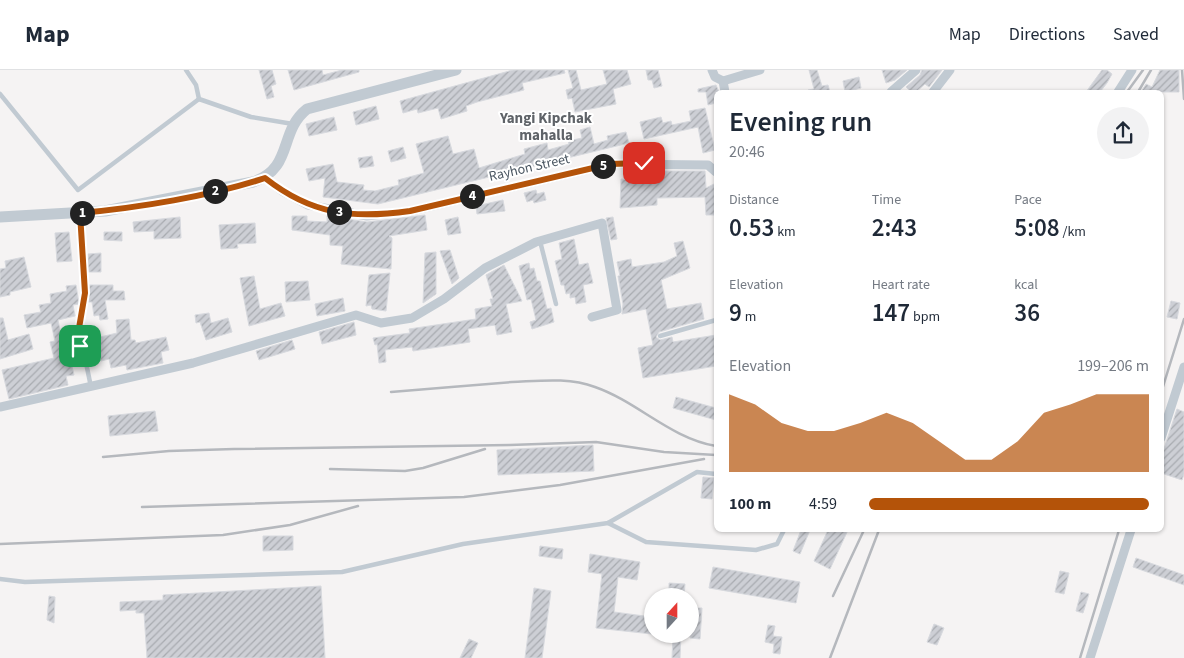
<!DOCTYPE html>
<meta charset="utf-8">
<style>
:root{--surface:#fff;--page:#f2f2f3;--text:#1f2937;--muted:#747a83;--line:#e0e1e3;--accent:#b45309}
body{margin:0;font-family:"Source Sans 3",sans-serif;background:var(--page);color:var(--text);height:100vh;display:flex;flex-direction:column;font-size:19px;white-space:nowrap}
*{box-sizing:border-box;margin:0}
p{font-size:16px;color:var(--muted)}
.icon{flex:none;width:28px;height:28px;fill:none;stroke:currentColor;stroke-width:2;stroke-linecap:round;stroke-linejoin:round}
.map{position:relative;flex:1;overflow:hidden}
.drawer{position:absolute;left:714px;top:20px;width:450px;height:442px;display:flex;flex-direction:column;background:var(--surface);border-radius:8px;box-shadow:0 1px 4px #0004}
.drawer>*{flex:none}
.needle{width:32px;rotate:21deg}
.buttons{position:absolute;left:644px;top:518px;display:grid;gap:10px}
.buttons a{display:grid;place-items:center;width:55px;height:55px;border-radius:50%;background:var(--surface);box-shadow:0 1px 4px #0004;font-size:25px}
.pin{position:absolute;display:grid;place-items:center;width:42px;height:42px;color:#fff;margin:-21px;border-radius:10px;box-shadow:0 2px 8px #0006}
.km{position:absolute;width:25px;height:25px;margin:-12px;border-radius:50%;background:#222;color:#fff;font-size:14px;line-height:25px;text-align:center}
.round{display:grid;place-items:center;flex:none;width:52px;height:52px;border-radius:26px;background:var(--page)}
.summary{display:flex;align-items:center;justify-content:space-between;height:85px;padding:0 15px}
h1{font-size:28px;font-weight:600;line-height:38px}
.figures{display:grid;grid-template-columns:repeat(3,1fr);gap:8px;height:85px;padding:5px 15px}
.figures div{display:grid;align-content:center}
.figures b{font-size:25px;font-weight:600}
.figures small{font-size:14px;font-weight:400}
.figures p{font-size:14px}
.chart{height:140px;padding:10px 15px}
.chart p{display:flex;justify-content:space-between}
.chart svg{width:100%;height:90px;margin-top:5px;fill:var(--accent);opacity:.7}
ul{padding:0 15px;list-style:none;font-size:16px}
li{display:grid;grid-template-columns:80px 60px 1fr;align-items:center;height:38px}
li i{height:12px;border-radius:6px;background:var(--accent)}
header{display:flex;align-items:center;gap:30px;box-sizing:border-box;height:70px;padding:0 25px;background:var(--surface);border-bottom:1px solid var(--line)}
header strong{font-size:24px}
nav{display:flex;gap:28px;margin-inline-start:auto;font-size:18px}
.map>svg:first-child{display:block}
.building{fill:url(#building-hatch);stroke:#d7d9de}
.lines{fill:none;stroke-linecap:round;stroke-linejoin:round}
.service{stroke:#c1cad2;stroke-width:4.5}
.minor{stroke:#c1cad2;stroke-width:9}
.tertiary{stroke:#c1cad2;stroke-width:11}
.rail{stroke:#b5b8bd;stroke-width:2.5}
.route-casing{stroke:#fff;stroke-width:10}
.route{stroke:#b45309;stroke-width:6}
.labels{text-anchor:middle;stroke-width:4;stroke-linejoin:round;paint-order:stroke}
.street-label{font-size:14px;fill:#4a5661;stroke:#fff}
.neighbourhood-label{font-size:15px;font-weight:bold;fill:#5f6368;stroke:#fff}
</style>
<header>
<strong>Map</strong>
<nav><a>Map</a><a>Directions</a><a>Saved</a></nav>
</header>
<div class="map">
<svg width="1184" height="588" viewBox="0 0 1184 588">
<defs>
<pattern id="building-hatch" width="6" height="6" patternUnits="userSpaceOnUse" patternTransform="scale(1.25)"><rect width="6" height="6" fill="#cdcfd5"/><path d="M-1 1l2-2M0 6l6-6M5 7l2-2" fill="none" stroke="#a8abb0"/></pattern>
</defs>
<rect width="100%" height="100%" fill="#f5f3f3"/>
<g class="building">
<polygon points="259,0 272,0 276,14 271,16 274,27 267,29"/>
<polygon points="288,0 322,0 323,5 342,0 359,0 359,2 294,20"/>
<polygon points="513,0 564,0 565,3 522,13 524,20 477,32 466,36 467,41 441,49 438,38 418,43 417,39 403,43 400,31"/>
<polygon points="568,0 576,0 581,20 607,14 603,0 627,0 631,14 613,19 616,34 575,42 572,28 568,29 566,20 573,18"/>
<polygon points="646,0 658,0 662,16 654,18 652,10 648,10"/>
<polygon points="809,0 817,0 822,16 828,15 830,22 809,22 808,20 814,19"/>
<polygon points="882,0 907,0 895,10 886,13"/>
<polygon points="922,0 942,0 929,17 925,14 916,22 911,22 906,17 920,5"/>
<polygon points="1102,0 1107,0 1112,4 1107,13 1100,22 1086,22"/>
<polygon points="1160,0 1179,0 1179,22 1141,22 1146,14 1152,17"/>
<polygon points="859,7 861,18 845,22 843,11"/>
<polygon points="716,15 719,22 716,22 716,33 708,35 706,22 698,22 698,19"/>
<polygon points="376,36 379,49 356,55 353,42"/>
<polygon points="705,38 715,80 703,83 698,57 644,69 640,52 661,47 663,53 671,51 672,55 691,51 689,41"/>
<polygon points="334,47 337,60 309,66 306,54"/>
<polygon points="590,57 594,74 608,70 607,66 626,62 629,73 378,134 323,127 325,108 309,111 306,99 333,94 337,112 364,115 363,120 375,121 399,115 398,110 424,103 416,74 448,66 453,84 474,79 479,98 525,84 524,79 547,73 548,80 569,74 568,71 582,68 580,60"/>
<polygon points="403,77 406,88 391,92 388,81"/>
<polygon points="372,86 374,96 360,98 358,88"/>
<polygon points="663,101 705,101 706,118 716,113 716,145 706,145 705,127 657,128 657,135 620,138 621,109 635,110 634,104"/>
<polygon points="536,120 537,124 544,122 546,130 534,133 533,130 527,132 524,123"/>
<polygon points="503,130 505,141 477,144 476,136"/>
<polygon points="425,145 427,160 389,166 392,168 391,199 341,194 343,176 330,175 330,165 292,160 292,146 307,146 307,151 327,152 327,146 367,152"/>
<polygon points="180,147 181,168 154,169 154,161 134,162 133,152"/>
<polygon points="458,147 461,163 448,165 445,150"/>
<polygon points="613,147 617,169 611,170 606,148"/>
<polygon points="255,153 256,173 237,174 238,178 221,179 219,155"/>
<polygon points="69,162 72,191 57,192 55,163"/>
<polygon points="104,162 122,162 122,171 104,170"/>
<polygon points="574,169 579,195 588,193 593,213 583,215 586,232 576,234 575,227 570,228 570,223 566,224 564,215 561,215 555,191 562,189 559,173"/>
<polygon points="683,171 690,198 661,210 667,239 701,233 704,249 659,262 656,267 660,270 672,267 673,272 716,265 716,296 643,308 638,278 653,275 646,239 622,244 623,234 618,206 620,206 617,192 631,189 632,197 664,192 677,186 674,173"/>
<polygon points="450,180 459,208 452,214 440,181"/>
<polygon points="436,182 436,224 423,233 425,183"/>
<polygon points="101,183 101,202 88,202 88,184"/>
<polygon points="24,187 31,217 10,222 10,225 0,227 0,199 6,198 5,191"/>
<polygon points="529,193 530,199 534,198 537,211 540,211 547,239 551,238 554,252 532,259 530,252 536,250 531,229 527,230 519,196"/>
<polygon points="504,195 522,231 506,234 512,262 497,265 495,255 468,259 470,272 413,281 412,277 385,280 386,292 379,293 377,274 375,275 373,268 410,263 409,259 476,249 475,239 492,236 490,229 493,229 486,205"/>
<polygon points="390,203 386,241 372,239 371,235 366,236 369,205"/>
<polygon points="254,206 260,239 281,233 285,246 249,256 240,208"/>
<polygon points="308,211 310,230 286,232 285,212"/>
<polygon points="76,215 79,234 73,235 75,246 58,250 62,270 69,268 73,285 80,284 82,294 72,296 74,305 66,306 68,315 9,329 2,300 54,288 50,272 55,271 51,253 27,258 24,245 41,242 39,235 51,233 50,224 67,221 66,216"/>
<polygon points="89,215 113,215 113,221 124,221 125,230 105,230 108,249 100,250 99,245 94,246 92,232 88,232"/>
<polygon points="343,228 345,241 317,246 315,234"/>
<polygon points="1171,231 1180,233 1177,249 1167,247"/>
<polygon points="209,243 211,253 228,248 232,262 206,270 200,252 196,253 195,245"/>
<polygon points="0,248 3,248 8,270 29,264 33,279 0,289"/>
<polygon points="129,249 131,270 135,270 136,273 166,267 169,280 161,282 163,293 127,300 126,295 111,298 109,289 101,291 96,268 117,263 116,250"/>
<polygon points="354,252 356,265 322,274 319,262"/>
<polygon points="292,270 295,279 259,290 256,281"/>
<polygon points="676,327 716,338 716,350 673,338"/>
<polygon points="1177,339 1184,342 1184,404 1182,410 1161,403 1161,388"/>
<polygon points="155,341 158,361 110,366 108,346"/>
<polygon points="593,375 594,401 498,405 497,380"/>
<polygon points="703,407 714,408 712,429 701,428"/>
<polygon points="801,460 810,460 800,484 793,481"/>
<polygon points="828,460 848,460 830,499 814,491"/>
<polygon points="263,466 293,466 293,480 263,481"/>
<polygon points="540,476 563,479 562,489 539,486"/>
<polygon points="590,484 640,492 637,510 618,507 614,542 652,547 652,564 596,558 602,504 588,502"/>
<polygon points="1136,488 1184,505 1184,515 1133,497"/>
<polygon points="713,497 800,512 796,533 709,518"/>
<polygon points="1060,501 1069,503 1064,524 1055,522"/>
<polygon points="669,513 685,514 684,526 669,526"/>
<polygon points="321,516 325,588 147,588 144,543 136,543 136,540 120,541 120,532 163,530 163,525"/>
<polygon points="534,518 551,521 542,588 525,588"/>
<polygon points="1081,522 1089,524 1083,543 1076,541"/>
<polygon points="49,526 55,527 54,553 47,550"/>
<polygon points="690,538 702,538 700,569 690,568"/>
<polygon points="934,554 944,558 937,575 927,572"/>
<polygon points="768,555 775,556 773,566 782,567 780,584 773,583 774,574 765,572"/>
<polygon points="673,564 681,564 680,588 672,588"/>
<polygon points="469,569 478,573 471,588 460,588"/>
</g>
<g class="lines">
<g class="service">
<polyline points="186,0 196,15 199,29"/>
<polyline points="0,24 78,120 199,29"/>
<polyline points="199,29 251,47 293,54"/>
<polyline points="80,143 85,223 79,259 91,317"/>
<polyline points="540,171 556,234"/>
<polyline points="660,266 716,250"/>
<polyline points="608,453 646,472 756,480 777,474 784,460"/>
<polyline points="0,509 25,512 342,502 463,474 608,453 697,402 716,404"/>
</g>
<g class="minor">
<polyline points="712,0 715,7 723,11 725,22"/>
<polyline points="723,11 760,0"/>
<polyline points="891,22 916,0"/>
<polyline points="933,22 950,0"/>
<polyline points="1118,22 1132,0"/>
<polyline points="265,108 282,121 308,135 367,146 411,141 610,94 708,95 716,102"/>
<polyline points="0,337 193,293 356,245 381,253 412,248 444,229 485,198 536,172 602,153 617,240 592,247"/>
<polyline points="1161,368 1184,297"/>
<polyline points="1090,588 1131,460"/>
</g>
<path class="tertiary" d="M0,147l105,-6 148,-29c41,-14 25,-50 54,-73l149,-39"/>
<g class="rail">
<polyline points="1182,0 1184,29"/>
<polyline points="1127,22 1143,0"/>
<polyline points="1138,22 1151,0"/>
<path d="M391,322c40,-3 81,-7 121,-10 27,-1 56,-5 83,5 43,15 75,51 121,59"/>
<polyline points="1161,323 1184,249"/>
<polyline points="103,387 169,381 234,379 510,375 596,372 664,382 716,385"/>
<polyline points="330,399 405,401 423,398 485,379"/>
<polyline points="142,437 464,427 560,415 704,389"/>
<polyline points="0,474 223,465 290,455 358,436"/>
<polyline points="833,526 864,460"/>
<polyline points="830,588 879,460"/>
<polyline points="1080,588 1119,460"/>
</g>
</g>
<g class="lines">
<g class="route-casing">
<path id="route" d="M80,276l-1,-18 6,-35 -5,-80c57,-5 131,-17 185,-35 47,37 88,41 145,33l200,-47 34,-1"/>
</g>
<use href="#route" class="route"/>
</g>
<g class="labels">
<g class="street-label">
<text transform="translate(529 97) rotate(-13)" y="5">Rayhon Street</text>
</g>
<g class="neighbourhood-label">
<text x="546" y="53">Yangi Kipchak<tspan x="546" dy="17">mahalla</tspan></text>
</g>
</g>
</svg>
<div class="buttons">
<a><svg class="needle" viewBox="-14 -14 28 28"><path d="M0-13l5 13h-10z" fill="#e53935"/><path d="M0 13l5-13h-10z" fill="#747a83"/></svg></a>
</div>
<div class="pin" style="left:80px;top:276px;background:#1e9e55"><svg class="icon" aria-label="arrive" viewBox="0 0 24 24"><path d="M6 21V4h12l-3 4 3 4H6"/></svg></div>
<div class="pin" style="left:644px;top:93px;background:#d93025"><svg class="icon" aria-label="check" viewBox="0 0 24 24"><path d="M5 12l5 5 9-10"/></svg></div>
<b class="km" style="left:82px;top:143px">1</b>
<b class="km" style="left:215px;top:121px">2</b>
<b class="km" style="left:339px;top:142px">3</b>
<b class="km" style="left:472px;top:126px">4</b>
<b class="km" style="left:603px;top:96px">5</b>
<section class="drawer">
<div class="summary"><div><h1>Evening run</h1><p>20:46</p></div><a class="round"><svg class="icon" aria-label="share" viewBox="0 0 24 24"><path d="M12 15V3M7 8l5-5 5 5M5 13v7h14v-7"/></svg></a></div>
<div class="figures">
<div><p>Distance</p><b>0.53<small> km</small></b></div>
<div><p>Time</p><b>2:43</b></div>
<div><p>Pace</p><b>5:08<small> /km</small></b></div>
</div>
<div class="figures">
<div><p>Elevation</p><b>9<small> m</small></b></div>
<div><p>Heart rate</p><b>147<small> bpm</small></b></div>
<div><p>kcal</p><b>36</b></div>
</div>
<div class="chart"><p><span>Elevation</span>199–206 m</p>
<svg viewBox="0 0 160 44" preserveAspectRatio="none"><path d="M0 44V6L10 11L20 20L30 24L40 24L50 20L60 15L70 20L80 29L90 38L100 38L110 29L120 15L130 11L140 6L150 6L160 6V44z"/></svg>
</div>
<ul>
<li><b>100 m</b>4:59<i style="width:100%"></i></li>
</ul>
</section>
</div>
